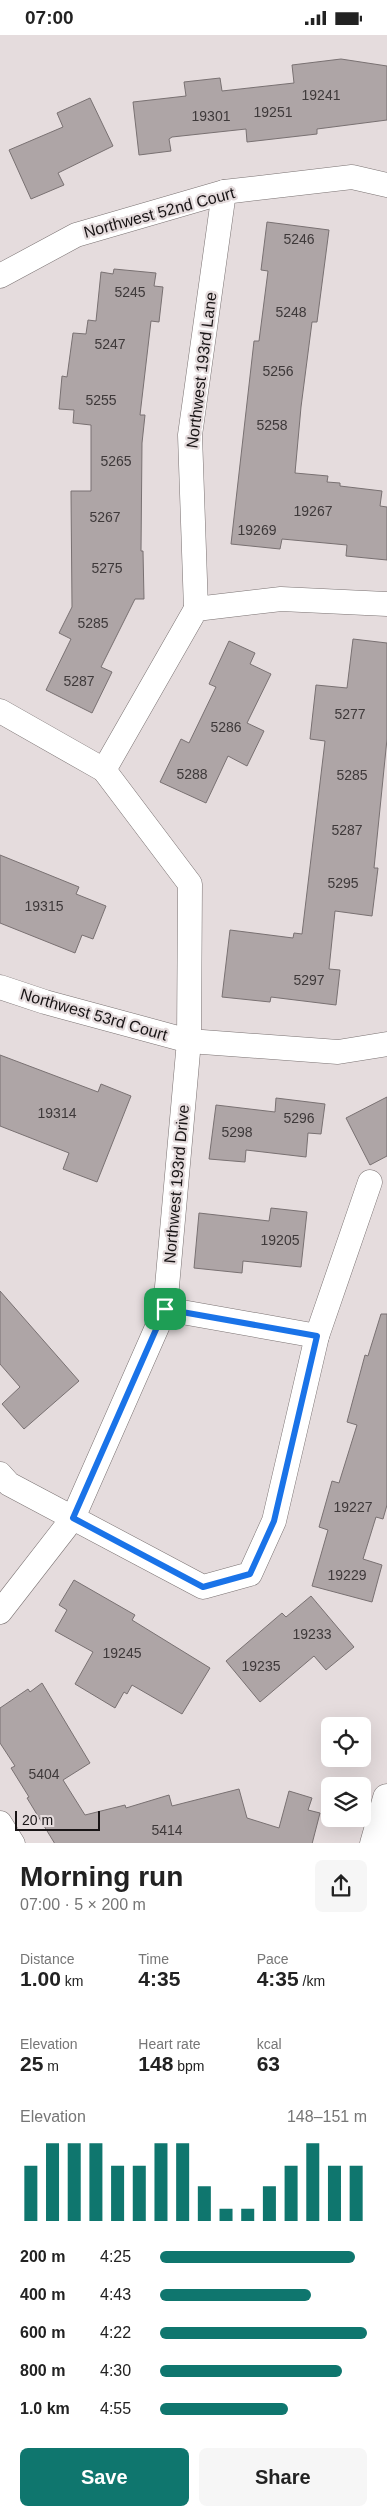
<!DOCTYPE html>
<meta charset="utf-8">
<style>
:root{--surface:#fff;--page:#f6f6f6;--text:#222;--muted:#767676;--accent:#0f766e}
body{margin:0;font-family:Arial,sans-serif;background:var(--page);color:var(--text);height:100vh;display:flex;flex-direction:column;font-size:19px;white-space:nowrap}
*{box-sizing:border-box;margin:0}
p{font-size:16px;color:var(--muted)}
.icon{flex:none;width:28px;height:28px;fill:none;stroke:currentColor;stroke-width:2;stroke-linecap:round;stroke-linejoin:round}
.map{position:relative;height:1808px;overflow:hidden}
.panel{display:flex;flex-direction:column;background:var(--surface);flex:1}
.panel>*{flex:none}
.controls{position:absolute;left:321px;top:1682px;display:grid;gap:10px}
.controls a{display:grid;place-items:center;width:50px;height:50px;border-radius:8px;background:var(--surface);box-shadow:0 5px 20px #0002;font-size:25px}
.scale{position:absolute;left:15px;bottom:12px;width:85px;box-sizing:border-box;padding-left:5px;border:2px solid #191516;border-top:0;font-size:14px;line-height:18px;white-space:nowrap;color:#191516;-webkit-text-stroke:4px #e5dcdd;paint-order:stroke}
.pin{position:absolute;display:grid;place-items:center;width:42px;height:42px;color:#fff;margin:-21px;border-radius:10px;box-shadow:0 2px 8px #0006}
.round{display:grid;place-items:center;flex:none;width:52px;height:52px;border-radius:8px;background:var(--page)}
.summary{display:flex;align-items:center;justify-content:space-between;height:85px;padding:0 20px}
h1{font-size:28px;font-weight:700;line-height:38px}
.metrics{display:grid;grid-template-columns:repeat(3,1fr);gap:8px;height:85px;padding:5px 20px}
.metrics div{display:grid;align-content:center}
.metrics b{font-size:21px;font-weight:700}
.metrics small{font-size:14px;font-weight:400}
.metrics p{font-size:14px}
.chart{height:140px;padding:10px 20px}
.chart p{display:flex;justify-content:space-between}
.chart svg{width:100%;height:90px;margin-top:5px;stroke:var(--accent);stroke-width:6}
.primary-button{display:flex;gap:10px;margin-top:auto;padding:10px 20px}
.primary-button a{flex:1;height:58px;border-radius:8px;background:var(--accent);color:#fff;font-size:20px;font-weight:700;line-height:58px;text-align:center}
.primary-button a+a{background:var(--page);color:var(--text)}
ul{padding:0 20px;list-style:none;font-size:16px}
li{display:grid;grid-template-columns:80px 60px 1fr;align-items:center;height:38px}
li i{height:12px;border-radius:6px;background:var(--accent)}
.status{display:flex;justify-content:space-between;align-items:center;height:35px;padding:0 25px;background:var(--surface);direction:ltr}
.status svg{height:14px;fill:currentColor}
.map>svg:first-child{display:block}
.building{fill:#aea5a6;stroke:#797172}
.lines{fill:none;stroke-linecap:round;stroke-linejoin:round}
.minor-casing{stroke:#7a7272;stroke-width:25}
.tertiary-casing{stroke:#7a7272;stroke-width:29}
.minor{stroke:#fff;stroke-width:24}
.tertiary{stroke:#fff;stroke-width:28}
.route-casing{stroke:#fff;stroke-width:10}
.route{stroke:#1a73e8;stroke-width:6}
.labels{text-anchor:middle;stroke-width:4.5;stroke-linejoin:round;paint-order:stroke}
.number-label{font-size:14px;fill:#3e393a}
.street-label{font-size:16px;fill:#191516;stroke:#e5dcdd}
</style>
<div class="status"><b>07:00</b><svg viewBox="0 0 49 12"><path d="M0 12V9h3v3zM5 12V6h3v6zM10 12V3h3v9zM15 12V0h3v12zM26 1h20v11H26zM47 4h2v5h-2z"/></svg></div>
<div class="map">
<svg width="387" height="1809" viewBox="0 0 387 1809">
<rect width="100%" height="100%" fill="#e5dcdd"/>
<g class="building">
<polygon points="341,24 387,31 387,85 317,94 317,99 247,107 246,94 172,102 169,104 171,116 139,120 133,67 186,61 184,47 220,43 222,56 294,48 292,30"/>
<polygon points="90,63 113,111 58,138 64,150 31,164 9,115 63,92 57,78"/>
<polygon points="267,187 329,195 317,287 312,287 301,372 295,438 328,441 327,447 340,448 340,451 382,456 380,471 387,472 387,525 346,521 347,510 282,504 280,514 231,509 254,306 259,306 268,236 261,235"/>
<polygon points="114,234 156,238 154,251 163,252 159,287 151,286 140,380 145,380 142,408 141,516 143,516 144,564 135,564 101,632 112,637 92,678 46,655 71,604 59,598 72,572 71,456 91,456 91,390 73,388 74,375 59,374 62,341 67,342 73,298 86,299 88,285 96,286 101,237 113,239"/>
<polygon points="353,604 387,608 387,704 374,833 378,833 372,881 335,876 329,934 340,935 336,970 271,962 270,967 222,962 230,895 293,903 294,898 302,899 325,706 310,704 316,650 347,653"/>
<polygon points="229,606 255,618 250,629 271,639 247,688 264,696 247,731 228,721 206,768 160,747 181,704 189,708 216,652 209,649"/>
<polygon points="0,820 79,852 76,859 106,871 93,904 82,900 75,918 0,888"/>
<polygon points="0,1020 98,1057 101,1049 131,1061 97,1147 63,1134 69,1118 0,1091"/>
<polygon points="387,1062 387,1121 370,1130 346,1083"/>
<polygon points="276,1063 325,1069 321,1099 308,1098 306,1122 246,1115 245,1127 209,1124 216,1070 275,1077"/>
<polygon points="271,1173 307,1177 301,1232 243,1226 242,1238 194,1233 199,1178 269,1186"/>
<polygon points="0,1256 79,1346 24,1394 2,1369 20,1352 0,1329"/>
<polygon points="381,1279 387,1279 387,1470 383,1484 376,1482 363,1524 382,1530 372,1567 312,1551 328,1495 319,1492 332,1446 339,1448 357,1390 347,1387 365,1320 368,1321"/>
<polygon points="74,1545 135,1580 132,1585 210,1633 182,1679 132,1650 127,1659 124,1657 115,1673 75,1649 93,1617 55,1596 67,1575 59,1570"/>
<polygon points="311,1561 354,1612 326,1635 314,1621 260,1667 226,1626 282,1578 286,1582"/>
<polygon points="42,1648 90,1728 63,1745 85,1780 125,1770 126,1773 169,1760 172,1771 239,1754 247,1783 279,1793 289,1756 312,1763 308,1775 320,1778 312,1809 55,1809 27,1763 29,1762 11,1733 15,1731 0,1708 0,1673 28,1654 30,1657"/>
</g>
<g class="lines">
<g class="minor-casing">
<g id="minor">
<polyline points="0,241 76,200 224,157 352,142 387,150"/>
<polyline points="196,574 190,400 224,157"/>
<polyline points="0,676 104,735 190,849 189,1006 165,1274 73,1483 0,1577"/>
<polyline points="104,735 196,574 281,564 387,569"/>
<polyline points="0,952 45,967 189,1006 338,1017 387,1009"/>
<polyline points="165,1274 317,1301"/>
<polyline points="0,1439 9,1449 203,1552 250,1539 274,1486 317,1301 370,1147"/>
<polyline points="0,1788 13,1809"/>
</g>
</g>
<g class="tertiary-casing">
<polyline id="tertiary" points="374,1809 387,1763"/>
</g>
<use href="#minor" class="minor"/>
<use href="#tertiary" class="tertiary"/>
</g>
<g class="lines">
<g class="route-casing">
<polygon id="route" points="165,1274 317,1301 274,1486 250,1539 203,1552 73,1483"/>
</g>
<use href="#route" class="route"/>
</g>
<g class="labels">
<g class="number-label">
<text x="321" y="65">19241</text>
<text x="273" y="82">19251</text>
<text x="211" y="86">19301</text>
<text x="299" y="209">5246</text>
<text x="130" y="262">5245</text>
<text x="291" y="282">5248</text>
<text x="110" y="314">5247</text>
<text x="278" y="341">5256</text>
<text x="101" y="370">5255</text>
<text x="272" y="395">5258</text>
<text x="116" y="431">5265</text>
<text x="313" y="481">19267</text>
<text x="105" y="487">5267</text>
<text x="257" y="500">19269</text>
<text x="107" y="538">5275</text>
<text x="93" y="593">5285</text>
<text x="79" y="651">5287</text>
<text x="350" y="684">5277</text>
<text x="226" y="697">5286</text>
<text x="192" y="744">5288</text>
<text x="352" y="745">5285</text>
<text x="347" y="800">5287</text>
<text x="343" y="853">5295</text>
<text x="44" y="876">19315</text>
<text x="309" y="950">5297</text>
<text x="57" y="1083">19314</text>
<text x="299" y="1088">5296</text>
<text x="237" y="1102">5298</text>
<text x="280" y="1210">19205</text>
<text x="353" y="1477">19227</text>
<text x="347" y="1545">19229</text>
<text x="312" y="1604">19233</text>
<text x="122" y="1623">19245</text>
<text x="261" y="1636">19235</text>
<text x="44" y="1744">5404</text>
<text x="167" y="1800">5414</text>
</g>
<g class="street-label">
<text transform="translate(159 177) rotate(-15)" y="6">Northwest 52nd Court</text>
<text transform="translate(201 335) rotate(-83)" y="6">Northwest 193rd Lane</text>
<text transform="translate(94 979) rotate(16)" y="6">Northwest 53rd Court</text>
<text transform="translate(176 1149) rotate(-85)" y="6">Northwest 193rd Drive</text>
</g>
</g>
</svg>
<div class="controls">
<a><svg class="icon" aria-label="locate" viewBox="0 0 24 24"><circle cx="12" cy="12" r="6"/><path d="M12 2v4M12 18v4M2 12h4M18 12h4"/></svg></a>
<a><svg class="icon" aria-label="layers" viewBox="0 0 24 24"><path d="M12 4l9 5-9 5-9-5zM3 14l9 5 9-5"/></svg></a>
</div>
<div class="scale">20 m</div>
<div class="pin" style="left:165px;top:1274px;background:#1e9e55"><svg class="icon" aria-label="arrive" viewBox="0 0 24 24"><path d="M6 21V4h12l-3 4 3 4H6"/></svg></div>
</div>
<section class="panel">
<div class="summary"><div><h1>Morning run</h1><p>07:00 · 5 × 200 m</p></div><a class="round"><svg class="icon" aria-label="share" viewBox="0 0 24 24"><path d="M12 15V3M7 8l5-5 5 5M5 13v7h14v-7"/></svg></a></div>
<div class="metrics">
<div><p>Distance</p><b>1.00<small> km</small></b></div>
<div><p>Time</p><b>4:35</b></div>
<div><p>Pace</p><b>4:35<small> /km</small></b></div>
</div>
<div class="metrics">
<div><p>Elevation</p><b>25<small> m</small></b></div>
<div><p>Heart rate</p><b>148<small> bpm</small></b></div>
<div><p>kcal</p><b>63</b></div>
</div>
<div class="chart"><p><span>Elevation</span>148–151 m</p>
<svg viewBox="0 0 160 44" preserveAspectRatio="none"><path d="M5 44V17M15 44V6M25 44V6M35 44V6M45 44V17M55 44V17M65 44V6M75 44V6M85 44V27M95 44V38M105 44V38M115 44V27M125 44V17M135 44V6M145 44V17M155 44V17"/></svg>
</div>
<ul>
<li><b>200 m</b>4:25<i style="width:94%"></i></li>
<li><b>400 m</b>4:43<i style="width:73%"></i></li>
<li><b>600 m</b>4:22<i style="width:100%"></i></li>
<li><b>800 m</b>4:30<i style="width:88%"></i></li>
<li><b>1.0 km</b>4:55<i style="width:62%"></i></li>
</ul>
<div class="primary-button"><a>Save</a><a>Share</a></div>
</section>
